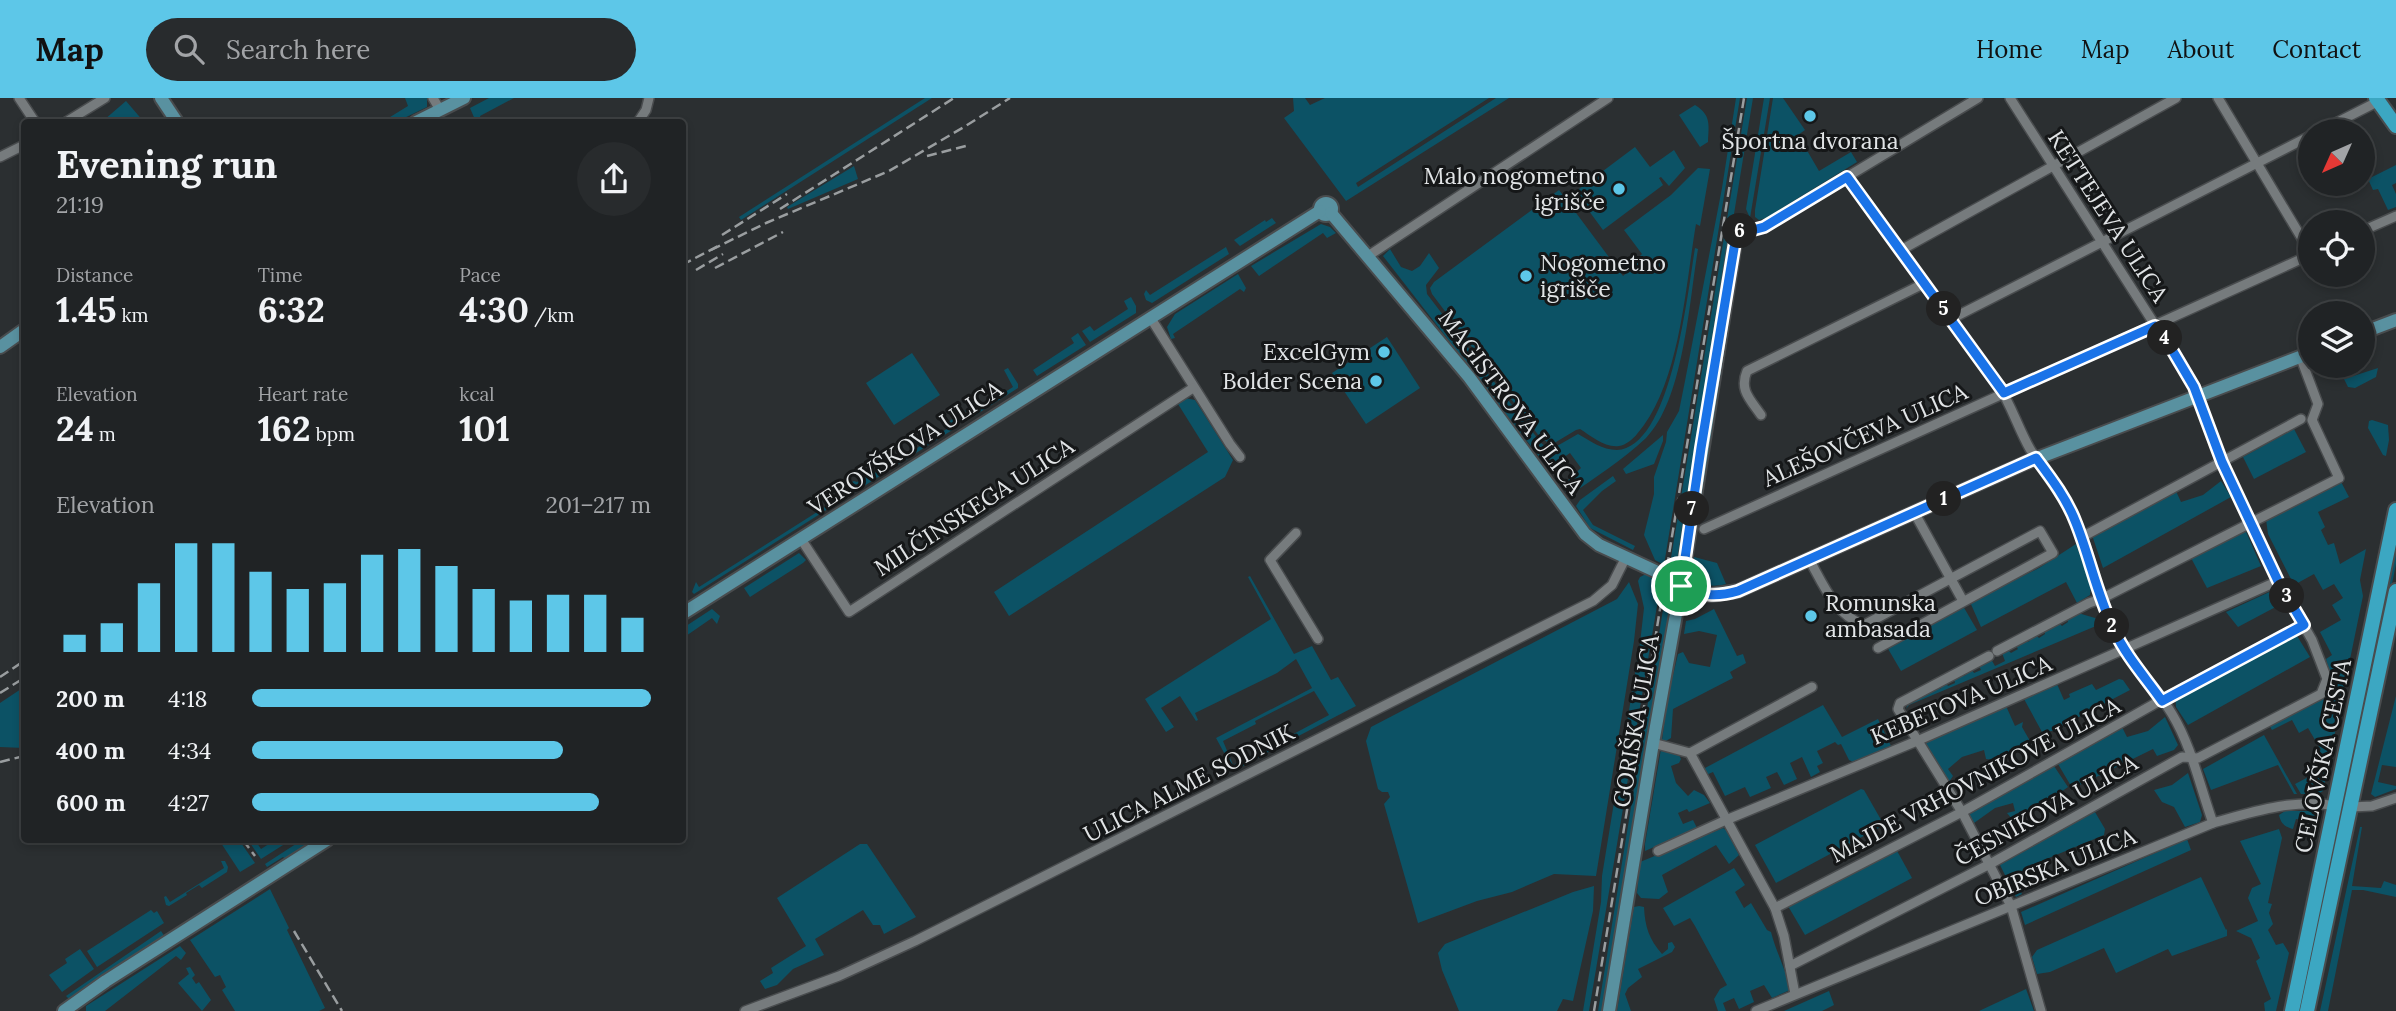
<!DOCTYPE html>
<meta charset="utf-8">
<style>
:root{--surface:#202325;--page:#282b2d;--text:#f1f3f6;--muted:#a2a4a7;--line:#3d4042;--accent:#5dc7e8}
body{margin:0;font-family:Lora,serif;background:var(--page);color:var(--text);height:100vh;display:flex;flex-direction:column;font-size:26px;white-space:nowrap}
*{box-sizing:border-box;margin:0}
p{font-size:23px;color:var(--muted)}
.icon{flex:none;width:38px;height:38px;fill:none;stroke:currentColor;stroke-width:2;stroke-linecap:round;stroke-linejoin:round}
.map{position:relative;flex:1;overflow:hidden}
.sheet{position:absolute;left:21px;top:21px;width:665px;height:724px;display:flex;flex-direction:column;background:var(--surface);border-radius:7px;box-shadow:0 4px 10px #0003,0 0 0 2px var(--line)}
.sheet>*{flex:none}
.needle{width:46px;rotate:225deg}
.fabs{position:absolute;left:2298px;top:21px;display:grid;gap:14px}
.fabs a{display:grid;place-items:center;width:77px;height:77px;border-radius:50%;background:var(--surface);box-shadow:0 4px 10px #0003,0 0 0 2px var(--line);font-size:35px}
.pin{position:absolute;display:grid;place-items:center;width:60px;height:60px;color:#fff;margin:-30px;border:4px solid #fff;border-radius:50%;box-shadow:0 2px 7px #0007}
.km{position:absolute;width:35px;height:35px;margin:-18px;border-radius:50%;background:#222;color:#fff;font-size:19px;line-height:35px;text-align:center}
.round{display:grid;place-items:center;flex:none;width:74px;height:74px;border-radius:37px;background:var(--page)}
.head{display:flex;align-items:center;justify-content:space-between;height:119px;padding:0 35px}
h1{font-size:38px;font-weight:800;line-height:52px}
.figures{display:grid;grid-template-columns:repeat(3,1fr);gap:10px;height:119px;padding:7px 35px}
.figures div{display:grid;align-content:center}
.figures b{font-size:35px;font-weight:800}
.figures small{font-size:19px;font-weight:400}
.figures p{font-size:19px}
.chart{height:196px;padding:14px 35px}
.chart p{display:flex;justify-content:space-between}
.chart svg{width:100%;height:126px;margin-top:7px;stroke:var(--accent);stroke-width:6}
ul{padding:0 35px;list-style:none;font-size:23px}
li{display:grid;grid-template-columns:112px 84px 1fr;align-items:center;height:52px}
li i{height:18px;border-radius:9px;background:var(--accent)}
header{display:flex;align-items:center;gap:42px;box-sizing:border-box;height:98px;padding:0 35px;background:var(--accent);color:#111}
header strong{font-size:33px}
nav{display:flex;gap:38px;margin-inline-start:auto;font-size:24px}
.search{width:490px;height:63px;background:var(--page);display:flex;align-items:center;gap:18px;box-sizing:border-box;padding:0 24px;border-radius:38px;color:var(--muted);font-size:26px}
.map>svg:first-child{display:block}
.green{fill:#0c5265}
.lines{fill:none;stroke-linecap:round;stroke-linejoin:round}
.street-casing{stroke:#494c4e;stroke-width:12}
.secondary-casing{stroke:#494c4e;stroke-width:16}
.primary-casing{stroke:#494c4e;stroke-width:18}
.street{stroke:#767b7d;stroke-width:9}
.secondary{stroke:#5991a0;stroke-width:12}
.primary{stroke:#3ca7c2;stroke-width:14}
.rail{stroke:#9a9ea0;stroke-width:2.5;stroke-dasharray:10 5;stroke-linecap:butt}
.route-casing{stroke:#fff;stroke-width:14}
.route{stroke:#1a73e8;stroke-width:9}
.poi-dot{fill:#5dc7e8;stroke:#151718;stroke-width:2.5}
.labels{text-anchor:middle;stroke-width:6;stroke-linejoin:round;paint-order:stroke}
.poi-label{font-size:23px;fill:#e1e4e6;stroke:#151718;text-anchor:end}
.street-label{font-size:23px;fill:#e1e4e6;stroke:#151718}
</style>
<header>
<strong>Map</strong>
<div class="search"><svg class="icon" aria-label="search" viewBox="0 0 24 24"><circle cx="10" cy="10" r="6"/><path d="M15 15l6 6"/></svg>Search here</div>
<nav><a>Home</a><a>Map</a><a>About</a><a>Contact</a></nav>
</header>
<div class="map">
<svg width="2396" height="913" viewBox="0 0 2396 913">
<rect width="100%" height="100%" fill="#2b2f31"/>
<g class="green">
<polygon points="405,0 427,0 427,9 396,24 382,24 408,8"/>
<polygon points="489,0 514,0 480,18 482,24 476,24 470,10"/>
<polygon points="925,0 932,0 741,122 739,119"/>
<polygon points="1293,0 1305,0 1310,7 1325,0 1489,0 1356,85 1358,89 1496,0 1509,0 1346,103 1284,20 1294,13"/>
<polygon points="1736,0 1740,0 1664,467 1655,462 1644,437 1654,396 1654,379 1666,344 1667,334 1679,313 1685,283 1722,90"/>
<polygon points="1747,0 1753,0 1677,464 1670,466"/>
<polygon points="1764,0 1770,0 1750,120 1746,111"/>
<polygon points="1773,0 1783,0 1805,32 1798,37 1819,73 1851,54 1857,64 1766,120 1759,122 1755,119 1755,112"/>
<polygon points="126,3 144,24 106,24 104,22"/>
<path d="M1695,7c16,10 14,19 13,37l-8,5 -21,-32z"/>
<polygon points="1635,49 1650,69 1674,52 1685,70 1669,88 1661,79 1659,80 1663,87 1603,132 1575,94"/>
<polygon points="2396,67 2396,85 2392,87 2396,96 2396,109 2388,112 2378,91 2373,92 2368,81"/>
<polygon points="854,68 858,81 788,111 787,109"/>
<path d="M1698,70l12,1 -10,57 -4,-2c-11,64 -16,161 -59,210 -4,5 -11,11 -18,12 -14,2 -28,-10 -39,-17l-4,1 -25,15 -12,-9 -107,-142 -2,-6 4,-6 125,-92 64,86 19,-17 -2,-3 2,-2 -18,-24 47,-35z"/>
<polygon points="1272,120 1276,125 1240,148 1234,142 1265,122 1266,124"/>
<polygon points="1321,126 1330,129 1336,135 1327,140 1323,135 1259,178 1251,168"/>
<polygon points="1226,149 1229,156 1152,205 1146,202 1144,196 1146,192 1150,197"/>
<path d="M1695,150l3,1c-9,53 -14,150 -52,189 -23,22 -52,40 -77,58l-7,-10 19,-18 -11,-15 -22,15 -165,-212 7,-7 11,18 11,4 8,-5 9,-13 10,15 -13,17 1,9 114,149 9,7 28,-16c13,7 24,16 39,16 55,-2 71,-161 78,-202z"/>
<polygon points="1238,176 1246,190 1244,194 1240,191 1173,236 1175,240 1171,241 1167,229 1175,216"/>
<polygon points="1131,199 1136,208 1136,215 1090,244 1082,233 1090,228 1094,233 1128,211 1124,203"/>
<polygon points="1078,235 1086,247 1037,278 1033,272 1074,245 1071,240"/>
<polygon points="1387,239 1420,290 1366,326 1332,275"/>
<polygon points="912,255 940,297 894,327 866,285"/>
<polygon points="1008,270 1018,286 1018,290 974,318 965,313 968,311 974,314 1013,289 1004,272"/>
<polygon points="2378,270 2376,279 2355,290 2348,289 2344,281"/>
<polygon points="1185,300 1195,302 1233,362 1225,379 1009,518 994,494 1208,354 1178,306"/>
<polygon points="954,320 957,323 957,329 694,496 692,494 696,484 699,489 836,402 836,392 841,402 858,389 852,384 854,383 857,384 873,374 878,375 953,327 948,324"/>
<polygon points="2372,322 2388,327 2389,342 2386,358 2383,357 2368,330 2369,323"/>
<polygon points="2294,331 2306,354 2254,381 2243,359"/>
<polygon points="1663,337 1663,343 1654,366 1626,376 1623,371"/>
<polygon points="1613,378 1616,383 1602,393 1583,412 1593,427 1635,448 1633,452 1590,430 1576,408 1580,402"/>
<polygon points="2339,380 2349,399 2318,414 2325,429 2321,432 2328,447 2334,445 2340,466 2366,451 2360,482 2363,498 2323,693 2318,696 2301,696 2295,686 2320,673 2312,657 2321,652 2308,630 2299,635 2292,622 2272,632 2269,627 2324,598 2331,578 2326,561 2332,557 2320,534 2341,522 2332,507 2343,500 2334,486 2323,492 2314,476 2294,487 2268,436 2266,421"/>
<polygon points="2221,383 2231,399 2103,470 2092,437 2175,391 2181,404 2203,397"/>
<polygon points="2244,429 2261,468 2207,490 2190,458"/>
<polygon points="2396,439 2396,466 2352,683 2347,682"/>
<polygon points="2076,446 2091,488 2090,497 2077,505 2066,484 1981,529 1970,504 2039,470"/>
<polygon points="799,455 806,462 803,465 750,499 744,490"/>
<path d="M1694,459l23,6 9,21c-12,3 -22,2 -31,-4l-2,-8z"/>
<polygon points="1646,476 1661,484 1589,913 1583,913 1601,804 1602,778 1640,545 1644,510 1638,483 1640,479"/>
<polygon points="1250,478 1294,556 1312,548 1331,582 1338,579 1356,608 1285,645 1286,640 1329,617 1314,593 1255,623 1256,626 1223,643 1233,667 1270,649 1274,651 1234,673 1216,640 1312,590 1296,561 1277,575 1195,615 1198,622 1196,623 1180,598 1161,610 1174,629 1166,634 1145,601 1271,521 1248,479"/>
<polygon points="1629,484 1638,506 1634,543 1596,778 1554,776 1512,794 1477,803 1418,825 1384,706 1390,699 1388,694 1382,694 1378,691 1366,643 1371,629 1617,501"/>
<polygon points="1667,487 1673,494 1604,913 1598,913"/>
<polygon points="2276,491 2285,504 2238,529 2226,514"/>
<polygon points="1963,508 1977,532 1901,573 1887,549"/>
<polygon points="712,511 720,518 717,526 712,520 683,540 683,530"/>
<polygon points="1714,511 1737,558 1743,556 1746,565 1730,574 1733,580 1673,611 1671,640 1664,644 1662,642 1668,599 1678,556 1683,554 1689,565 1710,569 1717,537 1699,533 1684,536 1686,523 1695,521"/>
<polygon points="2078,515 2102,522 2103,525 1909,607 1906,611 1908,606 1939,589 1940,591 1946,585 1948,588 1955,585 1954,581 1962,577 1964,578 1972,572 1974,575 1981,572 1979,568 1991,561 1995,568 2005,563 2002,555 2008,552 2011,555 2018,551 2016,548 2026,542 2028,544 2036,537 2039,540 2045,536 2044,533 2059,525 2062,528 2068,524 2067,521"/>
<polygon points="2294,533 2310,559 2188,627 2176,609 2175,595"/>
<polygon points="2119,581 2123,582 2130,592 2052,633 2042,634 2024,601 2057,586 2064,602 2070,599 2069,596 2092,586 2096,592"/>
<polygon points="24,589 24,650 0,649 0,605"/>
<polygon points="2396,598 2396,669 2382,667 2378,684 2396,688 2396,691 2375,699 2371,696"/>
<polygon points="1823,607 1842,639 1878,621 1891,648 1853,664 1849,662 1841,646 1838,647 1835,644 1817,653 1823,665 1817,668 1820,674 1811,679 1802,659 1790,665 1797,681 1784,687 1777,674 1766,679 1771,690 1750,699 1745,689 1725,698 1713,674 1706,677 1705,670"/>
<polygon points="2006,608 2015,628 2023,624 2022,629 2030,643 1995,662 1986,661 1984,652 1962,659 1948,671 1953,678 1949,684 1925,646 1927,643"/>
<polygon points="2165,619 2178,647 2174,652 2157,658 2153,651 2078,688 2071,688 2058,666 2122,629 2127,639 2148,633"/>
<polygon points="2264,637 2297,696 2294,696 2278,667 2211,692 2203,671"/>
<polygon points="1661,651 1678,655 1681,661 1679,665 1671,668 1676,685 1688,698 1694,692 1704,697 1710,705 1689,714 1687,711 1678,715 1683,726 1693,722 1697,730 1645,753 1645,746"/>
<path d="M2054,668l14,21c-17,12 -36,25 -56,32l-5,-6 8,-2 -2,-8 -18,5 -21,15 -6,-10z"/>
<polygon points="2188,675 2202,717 2200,724 2185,729 2174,709 2162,704 2154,692 2172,687"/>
<polygon points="1861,691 1864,692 1884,727 1776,785 1755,747"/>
<path d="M2285,713h31l2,8 -5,4 -17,-4 -3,10c-8,-2 -12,-5 -14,-14z"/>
<polygon points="2095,714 2105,731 2104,737 2032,767 2034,772 2015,781 2022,796 2016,799 1999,765"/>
<polygon points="2360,729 2362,729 2352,788 2381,790 2384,783 2396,787 2396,799 2363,792 2352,792 2328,913 2320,913"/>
<polygon points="1723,730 1726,732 1739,757 1729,766 1716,747 1662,777 1668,794 1659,801 1641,800 1637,795 1640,764"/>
<polygon points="2279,731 2282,740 2268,805 2272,806 2269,815 2273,826 2268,832 2276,847 2283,845 2289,855 2276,913 2265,913 2264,905 2271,901 2256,863 2260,860 2251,840 2236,833 2258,823 2248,800 2252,790 2261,786 2240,743"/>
<polygon points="2187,741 2191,752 2025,827 2021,814"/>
<polygon points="219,742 239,742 255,765 240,774"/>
<polygon points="248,742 255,742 261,751 275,742 291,742 261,761"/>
<polygon points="302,742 317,742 286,762 283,759 267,769 265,766"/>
<polygon points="860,746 867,746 916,819 884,836 880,827 873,827 863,812 815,841 824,857 793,871 777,887 765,891 760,883 773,875 771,870 806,848 777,800"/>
<polygon points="1896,751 1912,780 1805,837 1788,808"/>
<polygon points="221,763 225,763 228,769 227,774 202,790 199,787 186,795 187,797 169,808 166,807 164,799 166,798 170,804 224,770"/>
<path d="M1734,770l11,17 -10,7 9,16 7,-5 16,27 4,2c5,20 15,37 19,58l-18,8 -8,-13 -14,6 4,11 -15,7 -5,-11 -11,5 3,8h-8l-4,-12 6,-10 7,-4 -32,-59 -5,-8 -16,8 -11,-18z"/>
<polygon points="2201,779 2226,832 2227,831 2227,838 2172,858 2168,851 2116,875 2104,850 2050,874 2037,876 2032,859 2037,852"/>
<polygon points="1594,788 1593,813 1573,903 1563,901 1557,913 1459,913 1442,872 1438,855 1445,846 1573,794"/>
<polygon points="270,791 289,830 287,832 325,910 319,913 235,913 222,892 226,889 220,877 215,879 190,842"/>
<path d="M1639,808l5,1c1,20 5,32 18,47l6,-5v-6l4,-1 3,5 -3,5 -34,17 4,8 -14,11 -3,6 6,17h-14l17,-104z"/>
<polygon points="151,812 154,815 157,813 164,825 97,869 87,853"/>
<polygon points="161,833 165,839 69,901 66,898"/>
<polygon points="180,848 186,855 181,862 176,858 105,913 86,913 86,908"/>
<polygon points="80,851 94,871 62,894 49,877 67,865 65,861"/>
<polygon points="190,869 195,877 192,880 196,886 199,884 211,902 202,913 178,885 189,876 186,870"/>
<polygon points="2026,891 2034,913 1979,913"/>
<polygon points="1829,893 1834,907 1822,913 1784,913"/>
</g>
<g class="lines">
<g class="street-casing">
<g id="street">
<polyline points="19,0 35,24"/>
<polyline points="433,0 440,12"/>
<polyline points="2218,0 2310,154"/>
<polyline points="66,24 105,0"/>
<polyline points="638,24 646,12 649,0"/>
<polyline points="2320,33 2379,3"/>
<polyline points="0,59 24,47"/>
<path d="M1847,79l150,206c14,21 21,45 33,66 16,27 36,49 48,77 14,35 20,72 36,105 15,31 41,54 58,83 20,33 28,73 41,109"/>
<polyline points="1737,132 1749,133 1764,129 1978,0"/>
<polyline points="2362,133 2396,118"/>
<polyline points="1901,152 2176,0"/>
<polyline points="1368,158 1608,0"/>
<polyline points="1150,219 1230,346 1240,359"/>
<polyline points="1951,221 2310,38"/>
<path d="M1761,317c-11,-16 -22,-25 -14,-44l178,-88"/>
<polyline points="1914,414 1963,503"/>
<polyline points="1704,431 2310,157"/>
<polyline points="1296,435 1270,462 1318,541"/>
<polyline points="2082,439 2301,321"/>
<polyline points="801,441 849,514 1193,290"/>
<path d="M1809,461c14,25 26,56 55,66l176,-94 13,22 -175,95"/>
<polyline points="1997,553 2089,505 2101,501 2339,380 2312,322 2318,306 2300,258"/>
<polyline points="1989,558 1900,605 1898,611 1962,714 2011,808 2041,913"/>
<polyline points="1653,645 1690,655 1775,810 1784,838 1795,896"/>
<polyline points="1690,655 1812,589"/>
<polyline points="2352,709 2372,708 2396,700"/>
<polyline points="1658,753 1726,722 1917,643 2278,483"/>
<polyline points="1775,810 1962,714 2156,605 2304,527"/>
<polyline points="1790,868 1990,766 2182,659 2198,660 2321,596 2327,581 2312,542 2278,483 2222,364 2194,289 2161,233 2155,227 2010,0"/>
<polyline points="745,913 839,878 915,843 1593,503 1612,487 1626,459"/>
<path d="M1756,913l457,-188c39,-11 82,-25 123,-17"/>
</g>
</g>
<g class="secondary-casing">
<g id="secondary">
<polyline points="161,0 177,24"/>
<polyline points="416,24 464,0"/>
<circle cx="1326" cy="111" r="6"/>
<polyline points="1331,115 1469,279 1585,436 1599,447 1666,478 1694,495 1711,497 1738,493 2025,365 2310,255"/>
<polyline points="2362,235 2396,222"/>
<polyline points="0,249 24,232"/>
<polyline points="682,516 1320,113"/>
<polyline points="64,913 106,883 327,742"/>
<polyline points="1609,913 1653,645 1681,488 1737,132"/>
</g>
</g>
<g class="primary-casing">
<g id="primary">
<polyline points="2376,0 2396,28"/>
<polyline points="2292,913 2396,412"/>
<polyline points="2307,913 2396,493"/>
</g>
</g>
<use href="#street" class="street"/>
<use href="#secondary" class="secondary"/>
<use href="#primary" class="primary"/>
<g class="rail">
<polyline points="927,58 966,48"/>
<polyline points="780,111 954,0"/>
<polyline points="722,137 787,96"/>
<polyline points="711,152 766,125 889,73 964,29 1010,0"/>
<polyline points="682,167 720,147"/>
<polyline points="715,170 783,134"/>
<polyline points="696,172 723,156"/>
<polyline points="0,579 24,563"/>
<polyline points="0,595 24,580"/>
<polyline points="0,664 24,658"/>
<polyline points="243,742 255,758"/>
<polyline points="294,833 342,913"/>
<polyline points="1594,913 1744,0"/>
</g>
</g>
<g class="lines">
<g class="route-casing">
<path id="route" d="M1847,79l157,216 151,-67 6,5 33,56 28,75 56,119 26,44 -142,76c-17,-24 -36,-45 -48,-71 -17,-35 -24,-72 -38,-107 -9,-24 -25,-45 -40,-65l-298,133c-21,6 -38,5 -57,-5l20,-138 36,-218 12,1 15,-4z"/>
</g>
<use href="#route" class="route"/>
</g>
<g class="poi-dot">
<circle cx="1810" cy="18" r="7"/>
<circle cx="1619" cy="91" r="7"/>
<circle cx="1526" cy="178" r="7"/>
<circle cx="1384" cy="254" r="7"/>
<circle cx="1376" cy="283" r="7"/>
<circle cx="1811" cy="518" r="7"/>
</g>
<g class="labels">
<g class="poi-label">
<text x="1810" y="51" text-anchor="middle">Športna dvorana</text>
<text x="1605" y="86">Malo nogometno<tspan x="1605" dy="26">igrišče</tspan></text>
<text x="1540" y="173" text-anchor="start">Nogometno<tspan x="1540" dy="26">igrišče</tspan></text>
<text x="1370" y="262">ExcelGym</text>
<text x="1362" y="291">Bolder Scena</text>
<text x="1825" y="513" text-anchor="start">Romunska<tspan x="1825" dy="26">ambasada</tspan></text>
</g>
<g class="street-label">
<text transform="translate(2108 118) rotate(57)" y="8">KETTEJEVA ULICA</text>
<text transform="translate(1511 304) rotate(53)" y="8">MAGISTROVA ULICA</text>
<text transform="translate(1865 337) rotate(-24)" y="8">ALEŠOVČEVA ULICA</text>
<text transform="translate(905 350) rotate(-33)" y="8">VEROVŠKOVA ULICA</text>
<text transform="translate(974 409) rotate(-33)" y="8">MILČINSKEGA ULICA</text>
<text transform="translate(1961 602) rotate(-23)" y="8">KEBETOVA ULICA</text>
<text transform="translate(1636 623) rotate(-80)" y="8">GORIŠKA ULICA</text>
<text transform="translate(2323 658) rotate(-78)" y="8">CELOVŠKA CESTA</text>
<text transform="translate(1975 682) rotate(-28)" y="8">MAJDE VRHOVNIKOVE ULICA</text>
<text transform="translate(1189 685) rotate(-27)" y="8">ULICA ALME SODNIK</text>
<text transform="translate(2046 712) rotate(-29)" y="8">ČESNIKOVA ULICA</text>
<text transform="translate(2055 769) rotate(-22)" y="8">OBIRSKA ULICA</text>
</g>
</g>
</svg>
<div class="fabs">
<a><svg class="needle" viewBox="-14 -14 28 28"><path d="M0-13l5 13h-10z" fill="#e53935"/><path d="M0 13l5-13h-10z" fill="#a2a4a7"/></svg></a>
<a><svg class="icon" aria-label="locate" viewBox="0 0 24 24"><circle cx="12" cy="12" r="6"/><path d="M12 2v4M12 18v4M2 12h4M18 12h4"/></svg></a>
<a><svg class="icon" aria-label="layers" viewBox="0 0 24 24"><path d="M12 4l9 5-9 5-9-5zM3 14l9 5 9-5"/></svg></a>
</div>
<div class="pin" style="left:1681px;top:488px;background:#1e9e55"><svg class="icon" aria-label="arrive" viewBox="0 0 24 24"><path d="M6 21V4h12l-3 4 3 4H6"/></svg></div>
<b class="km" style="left:1944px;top:401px">1</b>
<b class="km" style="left:2112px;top:528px">2</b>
<b class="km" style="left:2287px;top:498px">3</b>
<b class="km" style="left:2165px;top:240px">4</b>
<b class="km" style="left:1944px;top:211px">5</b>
<b class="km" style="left:1740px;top:133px">6</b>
<b class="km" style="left:1692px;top:411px">7</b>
<section class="sheet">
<div class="head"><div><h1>Evening run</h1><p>21:19</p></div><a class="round"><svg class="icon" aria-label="share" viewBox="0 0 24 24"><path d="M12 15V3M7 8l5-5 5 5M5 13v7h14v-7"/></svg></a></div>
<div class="figures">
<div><p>Distance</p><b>1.45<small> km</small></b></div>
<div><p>Time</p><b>6:32</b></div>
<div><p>Pace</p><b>4:30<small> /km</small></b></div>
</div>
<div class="figures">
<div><p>Elevation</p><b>24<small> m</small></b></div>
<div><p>Heart rate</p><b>162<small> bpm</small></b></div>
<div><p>kcal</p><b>101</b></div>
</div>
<div class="chart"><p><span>Elevation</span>201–217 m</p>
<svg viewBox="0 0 160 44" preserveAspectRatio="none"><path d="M5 44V38M15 44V34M25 44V20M35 44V6M45 44V6M55 44V16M65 44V22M75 44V20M85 44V10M95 44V8M105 44V14M115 44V22M125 44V26M135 44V24M145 44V24M155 44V32"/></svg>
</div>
<ul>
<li><b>200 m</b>4:18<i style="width:100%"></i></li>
<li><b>400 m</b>4:34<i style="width:78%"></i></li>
<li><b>600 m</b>4:27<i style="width:87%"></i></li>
</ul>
</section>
</div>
